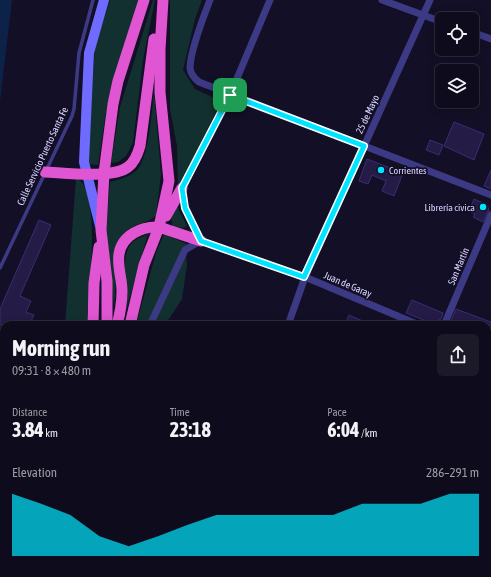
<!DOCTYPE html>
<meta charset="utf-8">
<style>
:root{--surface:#0e0b1c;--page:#1c1929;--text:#f1f3f6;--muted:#9b9ba3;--line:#2e2b3b;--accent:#00e5ff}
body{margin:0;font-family:"Asap Condensed",sans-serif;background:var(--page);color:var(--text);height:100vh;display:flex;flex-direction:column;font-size:15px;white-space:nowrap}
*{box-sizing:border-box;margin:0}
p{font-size:13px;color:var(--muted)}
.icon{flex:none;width:22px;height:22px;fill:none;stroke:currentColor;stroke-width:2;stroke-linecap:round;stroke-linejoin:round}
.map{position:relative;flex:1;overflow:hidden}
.side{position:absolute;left:0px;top:321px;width:491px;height:256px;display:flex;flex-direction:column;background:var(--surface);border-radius:12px 12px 0 0;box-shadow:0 2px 10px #0003,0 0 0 1px var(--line)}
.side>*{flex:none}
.tools{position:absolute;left:435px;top:12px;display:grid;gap:8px}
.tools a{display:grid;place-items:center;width:44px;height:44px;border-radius:6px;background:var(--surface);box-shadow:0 2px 10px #0003,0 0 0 1px var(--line);font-size:20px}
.pin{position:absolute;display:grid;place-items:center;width:34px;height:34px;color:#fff;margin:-17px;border-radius:8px;box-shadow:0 2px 6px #0006}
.round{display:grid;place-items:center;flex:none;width:42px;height:42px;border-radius:6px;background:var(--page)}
.head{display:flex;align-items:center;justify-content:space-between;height:68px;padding:0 12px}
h1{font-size:22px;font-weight:700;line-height:30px}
.figures{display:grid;grid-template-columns:repeat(3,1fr);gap:6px;height:68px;padding:4px 12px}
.figures div{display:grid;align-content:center}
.figures b{font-size:20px;font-weight:700}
.figures small{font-size:11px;font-weight:400}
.figures p{font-size:11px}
.chart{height:112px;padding:8px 12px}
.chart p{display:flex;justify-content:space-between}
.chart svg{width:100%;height:72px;margin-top:4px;fill:var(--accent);opacity:.7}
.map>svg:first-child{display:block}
.green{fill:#12302f}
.water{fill:#0c2248}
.building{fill:#241b47;stroke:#3b2d73}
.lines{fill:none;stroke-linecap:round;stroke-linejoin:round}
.service{stroke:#3d3a85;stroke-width:3.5}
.pedestrian{stroke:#3d3a85;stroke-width:5}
.minor{stroke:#3d3a85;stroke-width:7}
.secondary{stroke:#6f6bff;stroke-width:10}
.trunk{stroke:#e055d1;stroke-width:11}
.route-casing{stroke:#fff;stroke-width:8}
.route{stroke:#00e5ff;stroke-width:5}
.poi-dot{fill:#00e5ff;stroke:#130f26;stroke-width:1.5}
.labels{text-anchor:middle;stroke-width:3.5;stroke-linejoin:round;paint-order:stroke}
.street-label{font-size:10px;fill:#d9d4ff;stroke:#130f26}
.poi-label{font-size:10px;fill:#d9d4ff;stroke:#130f26;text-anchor:start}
</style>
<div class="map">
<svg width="491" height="577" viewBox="0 0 491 577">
<rect width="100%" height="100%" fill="#130f26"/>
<g class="green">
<polygon points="110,0 138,0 107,105 98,165 87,164 95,46"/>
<polygon points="153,0 155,0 143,60 133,143 126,156 118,162 111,163 120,107"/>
<polygon points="170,0 202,0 195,19 183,70 195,89 221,101 178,190 177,146 170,109"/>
<path d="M154,92l7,82 -5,41c-8,9 -22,8 -30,16 -13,11 -9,58 -12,76l-8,-77 4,-48c8,-2 22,-6 28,-13 12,-18 13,-55 16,-77z"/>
<path d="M76,178c26,9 13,113 11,136l1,11h-23z"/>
<polygon points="177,206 187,226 184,228 173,227 171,218"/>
<path d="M148,234l-21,73c-1,-17 -8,-55 7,-66 4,-3 10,-5 14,-7z"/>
<polygon points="164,234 187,244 147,325 136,325 156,253"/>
<polygon points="186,251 187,265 182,299 165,325 153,325"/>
</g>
<polygon class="water" points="0,0 12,0 0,101"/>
<g class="building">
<polygon points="454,122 484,134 474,160 444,146"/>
<polygon points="430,140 443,145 439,155 426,150"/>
<polygon points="367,159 403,173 394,196 382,191 386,181 372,175 368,184 359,181"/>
<polygon points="491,170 491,189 484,186"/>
<polygon points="474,199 487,205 489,210 483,222 473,217 475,214 469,211"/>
<polygon points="39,220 51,225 20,296 31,301 26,312 34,315 29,325 0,325 0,309"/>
<polygon points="412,300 443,313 441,319 431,323 406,313"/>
<polygon points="456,309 491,322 491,325 449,325"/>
<polygon points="349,315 372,325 345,325"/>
</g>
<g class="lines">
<g class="service">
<polyline points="0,268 72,116 74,109 79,53 93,0"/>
<polyline points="100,577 102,573"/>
</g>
<polyline class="pedestrian" points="332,577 334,573"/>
<g class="minor">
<path d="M210,0c-7,18 -19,48 -20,67 0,7 4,11 9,15l292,113"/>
<polyline points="382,0 442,22"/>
<polyline points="472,32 491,39"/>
<polyline points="201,241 185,207 182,188 230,95 270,0"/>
<polyline points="201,241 305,277 419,325"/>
<polyline points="150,325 185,250 200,241"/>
<polyline points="288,325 305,277 430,0"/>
<polyline points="444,325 491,215"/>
<polyline points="487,352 491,354"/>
<polyline points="487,514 491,516"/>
<polyline points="256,573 264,577"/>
<polyline points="211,577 212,573"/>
<polyline points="490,577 491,575"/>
</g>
<g class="secondary">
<polyline points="100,226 84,162 89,53 104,0"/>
<polyline points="0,531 4,528"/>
<polyline points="22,577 24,573"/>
</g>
<g class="trunk">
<path d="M45,172c21,1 67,7 83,-5 7,-5 10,-14 12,-21l14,-107"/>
<polyline points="166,216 182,188"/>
<polyline points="93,325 94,283 99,247"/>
<polyline points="107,325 107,281 101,230 104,173 113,104 118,81 144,0"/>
<path d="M117,325c3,-11 5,-23 5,-34 0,-12 -5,-25 -3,-37 3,-19 23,-28 40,-27l42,14"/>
<polyline points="130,325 144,265 159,227 169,181 160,92 160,49 163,0"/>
<polyline points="0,543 4,539"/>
<polyline points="0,563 4,559"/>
</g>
</g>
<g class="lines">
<g class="route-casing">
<polygon id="route" points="230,95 364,146 304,277 201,241 185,208 182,188"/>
</g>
<use href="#route" class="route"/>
</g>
<g class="poi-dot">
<circle cx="381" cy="170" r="4"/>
<circle cx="483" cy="207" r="4"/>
</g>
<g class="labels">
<g class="street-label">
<text transform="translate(367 114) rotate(-65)" y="4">25 de Mayo</text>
<text transform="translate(42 156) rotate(-65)" y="4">Calle Servicio Puerto Santa Fe</text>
<text transform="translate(458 266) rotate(-67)" y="4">San Martín</text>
<text transform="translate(348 284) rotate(23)" y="4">Juan de Garay</text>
</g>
<g class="poi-label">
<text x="389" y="174">Corrientes</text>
<text x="475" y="211" text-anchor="end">Librería civica</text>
</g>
</g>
</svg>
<div class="tools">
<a><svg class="icon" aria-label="locate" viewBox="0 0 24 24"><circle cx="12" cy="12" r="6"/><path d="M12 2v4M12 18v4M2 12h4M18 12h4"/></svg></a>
<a><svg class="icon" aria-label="layers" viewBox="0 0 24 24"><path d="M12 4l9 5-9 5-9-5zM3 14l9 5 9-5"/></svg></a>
</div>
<div class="pin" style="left:230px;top:95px;background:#1e9e55"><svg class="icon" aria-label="arrive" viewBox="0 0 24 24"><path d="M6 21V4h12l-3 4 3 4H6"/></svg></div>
<section class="side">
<div class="head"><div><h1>Morning run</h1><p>09:31 · 8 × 480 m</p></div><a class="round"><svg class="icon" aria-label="share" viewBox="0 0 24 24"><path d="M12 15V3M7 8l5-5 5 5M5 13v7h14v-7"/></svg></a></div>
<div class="figures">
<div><p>Distance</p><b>3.84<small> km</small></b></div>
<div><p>Time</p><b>23:18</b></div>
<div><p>Pace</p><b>6:04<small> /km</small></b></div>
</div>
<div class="chart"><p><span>Elevation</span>286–291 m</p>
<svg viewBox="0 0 160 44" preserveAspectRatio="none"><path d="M0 44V6L10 12L20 19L30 32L40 38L50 32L60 25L70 19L80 19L90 19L100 19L110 19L120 12L130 12L140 12L150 6L160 6V44z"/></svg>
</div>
</section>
</div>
